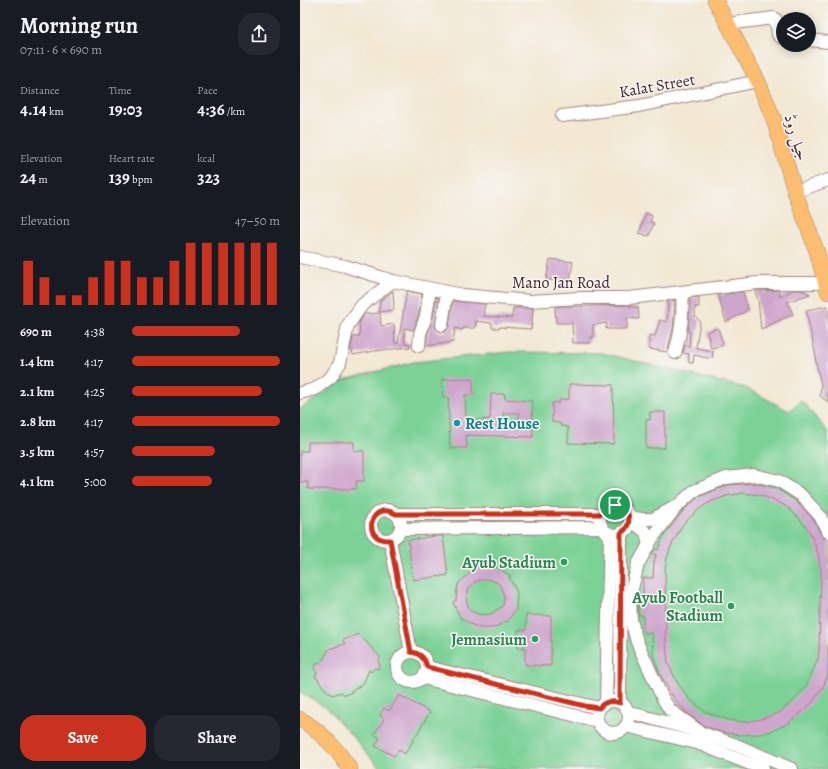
<!DOCTYPE html>
<meta charset="utf-8">
<style>
:root{--surface:#171b24;--page:#242831;--text:#f1f3f6;--muted:#9ea1a6;--accent:#c8321e}
body{margin:0;font-family:Alegreya,Amiri,serif;background:var(--page);color:var(--text);height:100vh;display:flex;flex-direction:column;font-size:15px;white-space:nowrap}
*{box-sizing:border-box;margin:0}
p{font-size:13px;color:var(--muted)}
.icon{flex:none;width:22px;height:22px;fill:none;stroke:currentColor;stroke-width:2;stroke-linecap:round;stroke-linejoin:round}
.map{position:relative;flex:1;overflow:hidden}
.sheet{display:flex;flex-direction:column;background:var(--surface);width:300px}
.sheet>*{flex:none}
.fabs{position:absolute;left:476px;top:12px;display:grid;gap:8px}
.fabs a{display:grid;place-items:center;width:40px;height:40px;border-radius:50%;background:var(--surface);box-shadow:0 2px 10px #0003;font-size:20px}
.pin{position:absolute;display:grid;place-items:center;width:34px;height:34px;color:#fff;margin:-17px;border:2px solid #fff;border-radius:50%;box-shadow:0 1px 4px #0007}
.round{display:grid;place-items:center;flex:none;width:42px;height:42px;border-radius:16px;background:var(--page)}
.summary{display:flex;align-items:center;justify-content:space-between;height:68px;padding:0 20px}
h1{font-size:22px;font-weight:700;line-height:30px}
.metrics{display:grid;grid-template-columns:repeat(3,1fr);gap:6px;height:68px;padding:4px 20px}
.metrics div{display:grid;align-content:center}
.metrics b{font-size:17px;font-weight:700}
.metrics small{font-size:11px;font-weight:400}
.metrics p{font-size:11px}
.chart{height:112px;padding:8px 20px}
.chart p{display:flex;justify-content:space-between}
.chart svg{width:100%;height:72px;margin-top:4px;stroke:var(--accent);stroke-width:6}
.primary-button{display:flex;gap:8px;margin-top:auto;padding:8px 20px}
.primary-button a{flex:1;height:46px;border-radius:16px;background:var(--accent);color:#fff;font-size:16px;font-weight:700;line-height:46px;text-align:center}
.primary-button a+a{background:var(--page);color:var(--text)}
ul{padding:0 20px;list-style:none;font-size:13px}
li{display:grid;grid-template-columns:64px 48px 1fr;align-items:center;height:30px}
li i{height:10px;border-radius:5px;background:var(--accent)}
main{display:flex;flex:1;min-height:0}
.map>svg:first-child{display:block}
.green{fill:#7cd296;stroke:#637860}
.building{fill:#cea5cd;fill-rule:evenodd}
.lines{fill:none;stroke-linecap:round;stroke-linejoin:round}
.minor-casing{stroke:#9e847f;stroke-width:14}
.major-casing{stroke:#9e847f;stroke-width:16}
.minor{stroke:#fff;stroke-width:12}
.major{stroke:#fcbd6f;stroke-width:15}
.route-casing{stroke:#fff;stroke-width:8}
.route{stroke:#c8321e;stroke-width:5}
.culture-dot{fill:#0f9aa8;stroke:#f6f6f2;stroke-width:1.5}
.leisure-dot{fill:#2e9e5b;stroke:#f6f6f2;stroke-width:1.5}
.labels{text-anchor:middle;stroke-width:3;stroke-linejoin:round;paint-order:stroke}
.street-label{font-size:16px;fill:#4a1f2b;stroke:#f6f6f2}
.culture-label{font-size:16px;font-weight:bold;fill:#0d838f;stroke:#f6f6f2;text-anchor:start}
.leisure-label{font-size:16px;font-weight:bold;fill:#27864d;stroke:#f6f6f2;text-anchor:end}
</style>
<main>
<section class="sheet">
<div class="summary"><div><h1>Morning run</h1><p>07:11 · 6 × 690 m</p></div><a class="round"><svg class="icon" aria-label="share" viewBox="0 0 24 24"><path d="M12 15V3M7 8l5-5 5 5M5 13v7h14v-7"/></svg></a></div>
<div class="metrics">
<div><p>Distance</p><b>4.14<small> km</small></b></div>
<div><p>Time</p><b>19:03</b></div>
<div><p>Pace</p><b>4:36<small> /km</small></b></div>
</div>
<div class="metrics">
<div><p>Elevation</p><b>24<small> m</small></b></div>
<div><p>Heart rate</p><b>139<small> bpm</small></b></div>
<div><p>kcal</p><b>323</b></div>
</div>
<div class="chart"><p><span>Elevation</span>47–50 m</p>
<svg viewBox="0 0 160 44" preserveAspectRatio="none"><path d="M5 44V17M15 44V27M25 44V38M35 44V38M45 44V27M55 44V17M65 44V17M75 44V27M85 44V27M95 44V17M105 44V6M115 44V6M125 44V6M135 44V6M145 44V6M155 44V6"/></svg>
</div>
<ul>
<li><b>690 m</b>4:38<i style="width:73%"></i></li>
<li><b>1.4 km</b>4:17<i style="width:100%"></i></li>
<li><b>2.1 km</b>4:25<i style="width:88%"></i></li>
<li><b>2.8 km</b>4:17<i style="width:100%"></i></li>
<li><b>3.5 km</b>4:57<i style="width:56%"></i></li>
<li><b>4.1 km</b>5:00<i style="width:54%"></i></li>
</ul>
<div class="primary-button"><a>Save</a><a>Share</a></div>
</section>
<div class="map">
<svg width="528" height="769" viewBox="0 0 528 769">
<rect width="100%" height="100%" fill="#f6f6f2"/>
<filter id="ink" filterUnits="userSpaceOnUse"><feTurbulence type="fractalNoise" baseFrequency=".025" numOctaves="2"/><feDisplacementMap in="SourceGraphic" scale="8" xChannelSelector="R" yChannelSelector="G"/><feConvolveMatrix kernelMatrix="1 2 1 2 8 2 1 2 1" color-interpolation-filters="sRGB"/></filter>
<filter id="wash" filterUnits="userSpaceOnUse"><feTurbulence type="fractalNoise" baseFrequency=".012" numOctaves="4" result="noise"/><feDisplacementMap in="SourceGraphic" scale="16" xChannelSelector="R" yChannelSelector="G"/><feGaussianBlur stdDeviation="0.9" result="paint"/><feColorMatrix in="noise" values="0 0 0 0 0 0 0 0 0 0 0 0 0 0 0 0 0 1.4 0 .05"/><feComposite in="paint" operator="in"/></filter>
<g filter="url(#wash)">
<rect width="100%" height="100%" fill="#f2e8d3"/>
<polygon class="green" points="209,352 302,353 446,388 489,411 501,400 528,432 528,769 81,769 27,708 0,692 0,409 44,380 114,362"/>
<g id="blocks">
<g class="building">
<polygon points="346,213 352,216 350,222 354,223 349,236 339,233"/>
<polygon points="250,259 273,262 270,280 246,280"/>
<polygon points="479,290 480,297 493,290 501,290 510,294 487,302 493,314 461,329 458,300 455,291"/>
<polygon points="93,291 94,310 79,312 80,301"/>
<polygon points="107,291 122,294 119,314 113,330 104,328 105,343 110,344 110,347 74,351 53,355 51,347 53,337 60,336 59,322 65,314 80,313 81,326 94,324 95,343 98,343"/>
<polygon points="443,292 448,310 426,322 418,295"/>
<polygon points="136,297 139,298 135,327 140,332 145,332 149,326 153,301 185,304 183,316 212,318 213,308 233,308 231,329 200,327 200,328 192,328 192,323 176,321 175,328 163,328 163,330 155,328 153,342 127,346 127,336 133,317"/>
<polygon points="399,297 399,307 395,307 395,316 400,321 396,348 413,351 412,359 394,355 393,363 389,363 389,354 383,353 385,345 389,347 390,332 388,331 390,298"/>
<polygon points="375,300 373,329 367,352 349,349 349,335 355,336 360,320 367,322 368,308 367,301"/>
<polygon points="330,305 330,307 338,307 339,319 327,318 327,329 306,329 307,323 293,325 293,338 290,338 289,343 273,343 272,323 256,323 255,307"/>
<polygon points="528,306 528,402 520,396 521,385 515,357 516,357 506,310"/>
<polygon points="418,328 423,344 421,346 411,348 407,332"/>
<path d="M173,378v17h-8l1,26 24,-2 1,-25h14v5l27,2 1,36 -67,-2 1,13h-17l-2,-51h-5l-1,-18zM203,413h16v13l-13,-1z"/>
<polygon points="269,384 313,385 314,444 268,443 268,427 261,426 260,423 252,422 252,403 259,403 259,400 269,399"/>
<polygon points="350,412 365,412 365,448 346,448 346,420 350,420"/>
<polygon points="8,442 54,442 54,451 64,451 64,481 56,481 56,489 8,489 8,482 0,482 0,451 8,451"/>
<path d="M454,483l22,5 20,13 18,19 7,15 7,6v133l-5,13 -12,17 -22,19 -17,8 -12,3 -20,1 -19,-3 -16,-6 -17,-12 -14,-16 -14,-24 -7,-19 -1,-22h-7l-2,-3v-15h-5v-17h1v-3h4v-17h10l1,-16 2,-7 -4,-2 3,-4 3,1 5,-13 19,-25 16,-15 30,-12zM443,493l17,2 18,7 9,5 10,9 10,12 6,11 5,15 3,18 -2,78 -1,9 -12,27 -12,14 -15,13 -22,7 -13,2 -15,-2 -23,-8 -16,-12 -13,-18 -9,-19 -2,-22 -1,-71 2,-12 4,-12 12,-22 15,-14 10,-7 18,-7z"/>
<polygon points="137,536 143,536 148,575 113,580 108,540"/>
<path d="M193,565l18,11 -2,1 8,15 -1,17 -9,13 -2,-1 -4,3 -8,4h-12l-7,-2 -13,-8 -4,-7 -4,-9 3,-2 1,-11 2,-6 14,-13 -2,-3zM188,579l8,3 4,3 4,11 -1,10 -12,8 -10,1 -11,-4 -4,-12 3,-10 7,-8z"/>
<polygon points="226,615 251,616 251,666 225,665 225,647 218,648 218,630 226,630"/>
<polygon points="59,634 80,657 78,663 80,664 78,669 75,668 71,672 69,670 63,684 51,691 52,692 45,695 41,692 33,695 27,691 19,682 19,680 15,677 17,673 14,669 17,663 19,663 23,660 29,649 45,644 43,640"/>
<polygon points="99,695 130,712 105,754 99,750 94,756 75,746 80,738 74,735 84,719 80,715 84,708 89,711"/>
</g>
</g>
</g>
<g filter="url(#ink)">
<use href="#blocks" fill-opacity="0" stroke="#9e847f" stroke-width="1"/>
<g class="lines">
<g class="minor-casing">
<g id="minor">
<polyline points="427,24 474,18 476,20 478,35 483,38"/>
<polyline points="509,40 528,42"/>
<polyline points="262,116 339,106 458,81"/>
<polyline points="495,192 528,180"/>
<polyline points="0,257 45,266 93,281 163,295 230,301 279,298 329,298 458,283 526,283"/>
<polyline points="142,325 147,292"/>
<polyline points="119,346 120,334 126,316 130,289"/>
<path d="M375,353c6,-20 9,-40 7,-61"/>
<polyline points="0,393 15,389 31,377 40,363 48,325 62,305 93,281"/>
<circle cx="315" cy="520" r="15"/>
<circle cx="86" cy="525" r="15"/>
<polyline points="96,514 301,514"/>
<polyline points="329,517 341,519 353,519 373,508"/>
<polyline points="330,520 346,532 349,545"/>
<polyline points="101,529 302,527"/>
<polyline points="90,540 111,652"/>
<circle cx="112" cy="667" r="15"/>
<polyline points="127,667 299,708"/>
<polyline points="123,678 297,721"/>
<circle cx="313" cy="717" r="16"/>
<polyline points="306,702 310,534"/>
<polyline points="320,703 321,533"/>
<polyline points="328,712 390,729 436,745 492,769"/>
<polyline points="326,726 397,743 463,769"/>
<polyline points="403,734 370,710 363,699 337,642 331,620 330,597 338,564 353,537 376,507 394,491 426,478 454,475 479,481 501,495 520,516 528,532"/>
</g>
</g>
<g class="major-casing">
<g id="major">
<polyline points="415,0 458,81 474,120 495,192 517,252 528,292"/>
<path d="M0,719c22,13 36,29 50,50"/>
</g>
</g>
<use href="#minor" class="minor"/>
<use href="#major" class="major"/>
</g>
</g>
<g class="lines" filter="url(#ink)">
<g class="route-casing">
<path id="route" d="M310,505c18,-2 26,18 11,28l-1,170c-9,-3 -15,-2 -21,5l-14,-2 -158,-39c-2,-9 -7,-14 -16,-15l-21,-112c-30,2 -20,-41 6,-26h205l2,-4z"/>
</g>
<use href="#route" class="route"/>
</g>
<circle class="culture-dot" cx="157" cy="423" r="4"/>
<g class="leisure-dot">
<circle cx="264" cy="562" r="4"/>
<circle cx="431" cy="606" r="4"/>
<circle cx="235" cy="639" r="4"/>
</g>
<g class="labels">
<g class="street-label">
<text transform="translate(357 85) rotate(-10)" y="6">Kalat Street</text>
<text transform="translate(497 137) rotate(73)" y="6">جیل روڈ</text>
<text x="261" y="288">Mano Jan Road</text>
</g>
<g class="culture-label">
<text x="165" y="429">Rest House</text>
</g>
<g class="leisure-label">
<text x="256" y="568">Ayub Stadium</text>
<text x="423" y="603">Ayub Football<tspan x="423" dy="18">Stadium</tspan></text>
<text x="227" y="645">Jemnasium</text>
</g>
</g>
</svg>
<div class="fabs">
<a><svg class="icon" aria-label="layers" viewBox="0 0 24 24"><path d="M12 4l9 5-9 5-9-5zM3 14l9 5 9-5"/></svg></a>
</div>
<div class="pin" style="left:315px;top:505px;background:#1e9e55"><svg class="icon" aria-label="arrive" viewBox="0 0 24 24"><path d="M6 21V4h12l-3 4 3 4H6"/></svg></div>
</div>
</main>
